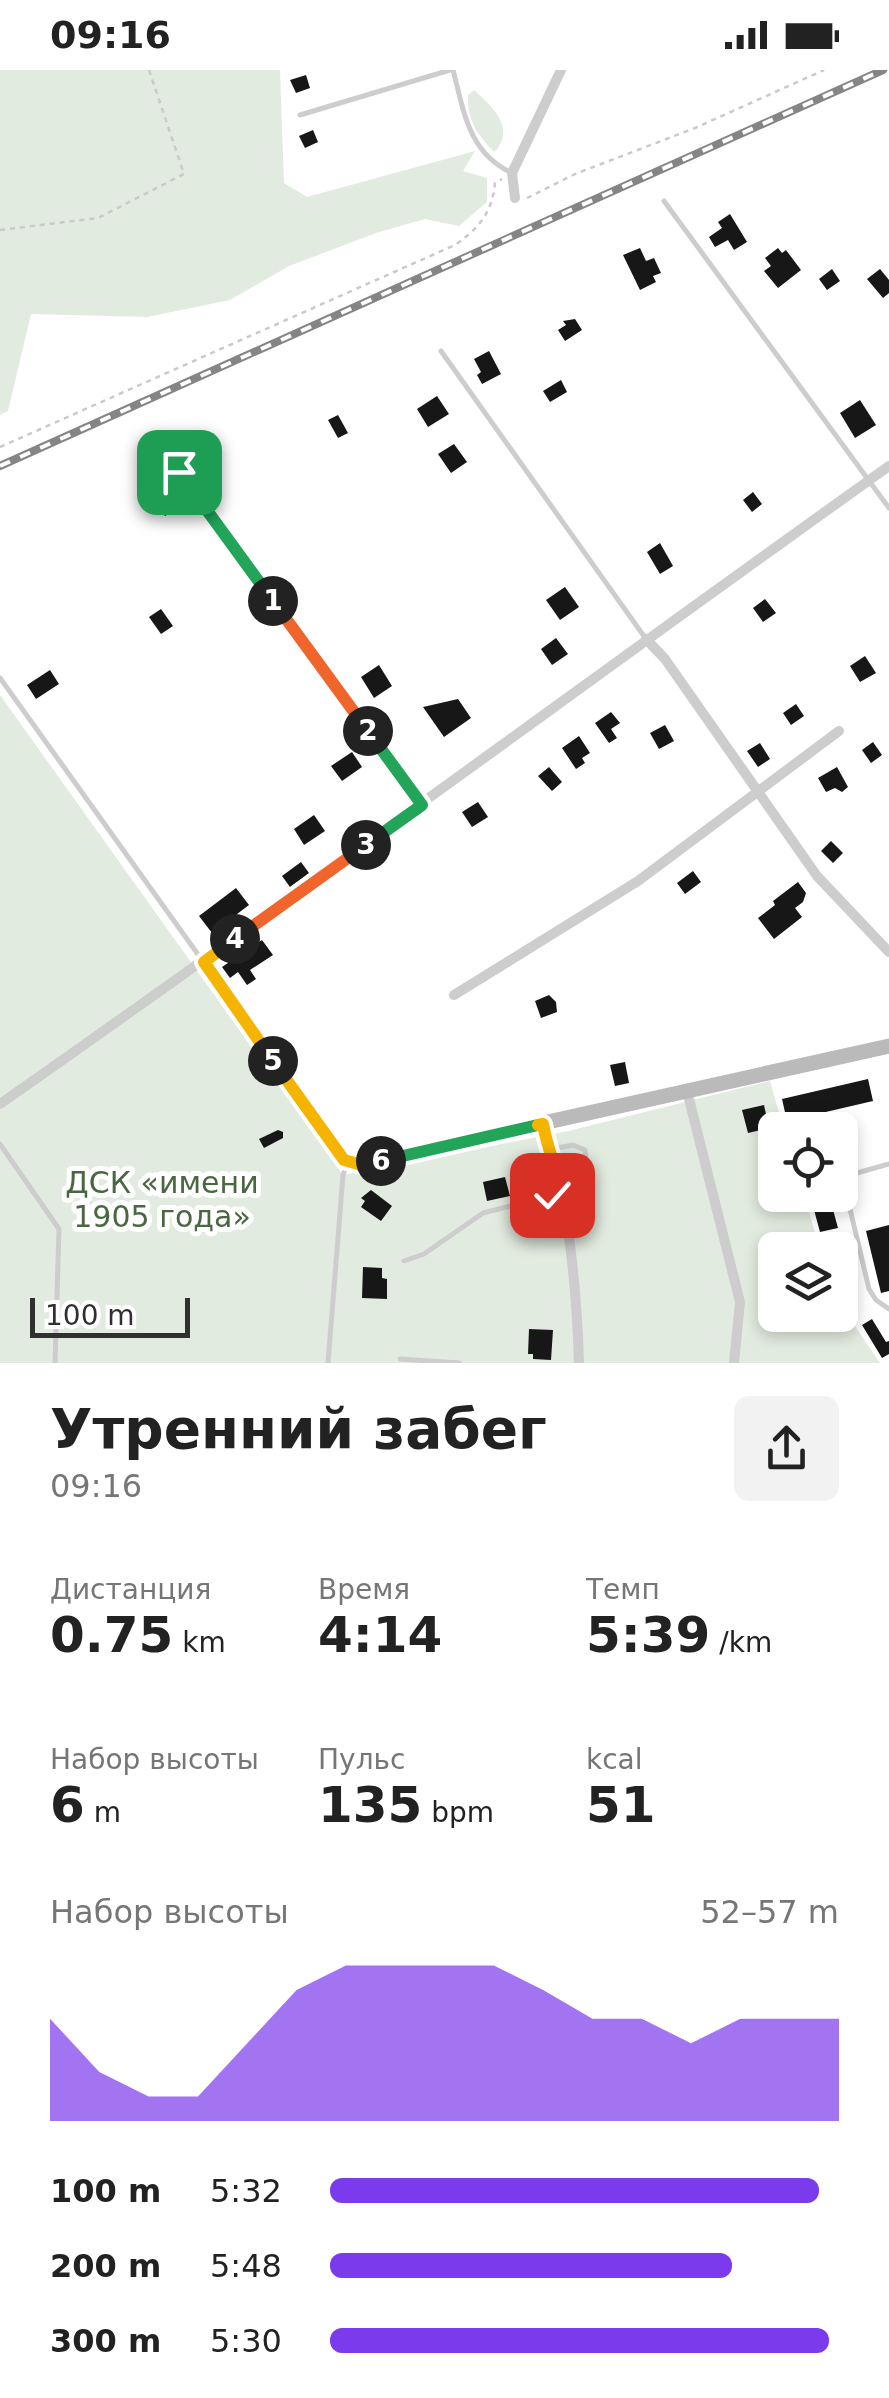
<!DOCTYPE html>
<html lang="ru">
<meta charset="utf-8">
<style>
:root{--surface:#fff;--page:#f2f2f2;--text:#222;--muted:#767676;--accent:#7c3aed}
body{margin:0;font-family:"DejaVu Sans",sans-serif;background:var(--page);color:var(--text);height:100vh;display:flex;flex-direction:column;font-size:38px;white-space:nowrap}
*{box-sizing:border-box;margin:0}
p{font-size:32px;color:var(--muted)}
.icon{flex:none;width:55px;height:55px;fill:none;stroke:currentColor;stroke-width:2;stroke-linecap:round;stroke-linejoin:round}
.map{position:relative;height:1293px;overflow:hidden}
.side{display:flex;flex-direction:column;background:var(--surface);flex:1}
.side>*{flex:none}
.buttons{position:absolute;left:758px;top:1042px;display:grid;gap:20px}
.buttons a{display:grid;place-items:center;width:100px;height:100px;border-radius:15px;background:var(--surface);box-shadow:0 5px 15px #0003;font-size:50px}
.scale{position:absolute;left:30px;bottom:25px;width:160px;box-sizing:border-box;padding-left:10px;border:5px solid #303030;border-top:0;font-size:28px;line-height:35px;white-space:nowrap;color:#303030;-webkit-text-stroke:8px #fff;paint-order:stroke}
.pin{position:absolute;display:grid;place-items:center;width:85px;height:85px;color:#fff;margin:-42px;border-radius:20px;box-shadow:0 5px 15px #0006}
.km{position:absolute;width:50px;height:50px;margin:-25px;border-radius:50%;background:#222;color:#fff;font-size:28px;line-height:50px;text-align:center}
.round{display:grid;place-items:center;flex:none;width:105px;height:105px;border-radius:15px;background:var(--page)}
.head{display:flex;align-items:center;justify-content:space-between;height:170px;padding:0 50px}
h1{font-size:55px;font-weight:700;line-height:75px}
.stats{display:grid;grid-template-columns:repeat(3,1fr);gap:15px;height:170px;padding:10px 50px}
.stats div{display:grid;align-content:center}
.stats b{font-size:50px;font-weight:700}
.stats small{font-size:28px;font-weight:400}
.stats p{font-size:28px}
.chart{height:280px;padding:20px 50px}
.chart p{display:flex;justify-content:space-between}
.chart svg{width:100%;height:180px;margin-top:10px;fill:var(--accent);opacity:.7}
ul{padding:0 50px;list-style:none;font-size:32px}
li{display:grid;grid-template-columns:160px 120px 1fr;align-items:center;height:75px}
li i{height:25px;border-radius:12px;background:var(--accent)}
.status{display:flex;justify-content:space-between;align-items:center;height:70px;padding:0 50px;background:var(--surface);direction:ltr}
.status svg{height:28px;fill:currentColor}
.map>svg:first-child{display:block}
.green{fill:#e2ebdf}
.building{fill:#171717}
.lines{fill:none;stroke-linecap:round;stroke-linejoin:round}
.path{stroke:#cacaca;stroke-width:2.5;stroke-dasharray:5 5;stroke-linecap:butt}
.lane{stroke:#cdcdcd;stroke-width:5}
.street{stroke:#cdcdcd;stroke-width:10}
.secondary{stroke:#bababa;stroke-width:15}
.rail-casing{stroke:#858585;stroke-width:8}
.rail{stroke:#fff;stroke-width:4;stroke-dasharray:11;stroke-linecap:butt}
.split-1-casing{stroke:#fff;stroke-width:20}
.split-2-casing{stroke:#fff;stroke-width:20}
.split-3-casing{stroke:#fff;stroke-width:20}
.split-4-casing{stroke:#fff;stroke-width:20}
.split-5-casing{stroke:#fff;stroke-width:20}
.split-6-casing{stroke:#fff;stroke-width:20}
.split-7-casing{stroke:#fff;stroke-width:20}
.split-8-casing{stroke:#fff;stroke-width:20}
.split-1{stroke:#22a559;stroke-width:12}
.split-2{stroke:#f0652b;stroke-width:12}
.split-3{stroke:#22a559;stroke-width:12}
.split-4{stroke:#f0652b;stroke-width:12}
.split-5{stroke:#f5b400;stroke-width:12}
.split-6{stroke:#f5b400;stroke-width:12}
.split-7{stroke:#22a559;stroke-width:12}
.split-8{stroke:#f5b400;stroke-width:12}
.labels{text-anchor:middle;stroke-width:10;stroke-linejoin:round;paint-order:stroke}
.park-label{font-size:30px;fill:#496841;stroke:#fff}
</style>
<div class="status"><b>09:16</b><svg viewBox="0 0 49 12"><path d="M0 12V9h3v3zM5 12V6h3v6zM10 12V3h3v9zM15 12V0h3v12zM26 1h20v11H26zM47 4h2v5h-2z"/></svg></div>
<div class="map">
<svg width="889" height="1293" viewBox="0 0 889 1293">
<rect width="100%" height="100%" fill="#fff"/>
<g class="green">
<polygon points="0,0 280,0 284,113 307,127 475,81 463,101 487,108 487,132 459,156 425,149 376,163 289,196 230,230 147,247 31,244 8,341 0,345"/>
<path d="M474,20c18,16 43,39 20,62 -17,-18 -27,-31 -26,-57z"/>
<polygon points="0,625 343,1105 568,1061 770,1011 784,1060 775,1060 775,1125 804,1125 820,1180 775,1180 775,1245 840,1245 840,1234 880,1293 0,1293"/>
</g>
<g class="building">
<polygon points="306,5 310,18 296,23 290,10"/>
<polygon points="313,60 318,72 305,78 299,66"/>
<polygon points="730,144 747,172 734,180 728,170 715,177 709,167 722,158 718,152"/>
<polygon points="640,178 646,191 654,188 661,203 653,206 656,212 640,220 623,185"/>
<polygon points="778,178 782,183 786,180 801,200 778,218 764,201 771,196 765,188"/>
<polygon points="832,199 840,211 827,220 819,209"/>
<polygon points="880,199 889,210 889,223 883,228 867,209"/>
<polygon points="575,249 582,260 565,271 558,260 566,255 563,251"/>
<polygon points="489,281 501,304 482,314 477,305 481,302 474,289"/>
<polygon points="561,310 567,322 550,332 543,321"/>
<polygon points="437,326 449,344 428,357 417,339"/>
<polygon points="860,330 876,355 855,368 840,343"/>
<polygon points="338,345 348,363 338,368 328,350"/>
<polygon points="454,374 467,392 451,403 438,384"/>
<polygon points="180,419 188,432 165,446 157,433"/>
<polygon points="753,422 762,434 752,442 743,430"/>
<polygon points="660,473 673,496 660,504 647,482"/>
<polygon points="565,517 579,537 560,550 546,530"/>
<polygon points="765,529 776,543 763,552 753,538"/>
<polygon points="161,539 173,556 161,564 149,547"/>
<polygon points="556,568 568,584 552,595 541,579"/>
<polygon points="865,586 876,603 860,612 850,596"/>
<polygon points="379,595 392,616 374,628 361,607"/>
<polygon points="50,600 59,614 36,629 27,615"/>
<polygon points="458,629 471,648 444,667 423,637"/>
<polygon points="796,634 804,646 791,655 783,643"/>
<polygon points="611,642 620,653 611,659 617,668 609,673 595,653"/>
<polygon points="665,655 674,671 659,679 650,663"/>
<polygon points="579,666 590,683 582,688 585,693 576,699 562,678"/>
<polygon points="873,672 882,685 871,693 862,680"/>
<polygon points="760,673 770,689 758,697 747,681"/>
<polygon points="352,682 362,697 342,711 331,696"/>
<polygon points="549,697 562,712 552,721 538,706"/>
<polygon points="837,697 848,717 842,722 835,718 826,722 818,708"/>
<polygon points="478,732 488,747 472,757 462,742"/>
<polygon points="314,745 325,761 304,775 294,759"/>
<polygon points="831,771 843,783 833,793 821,781"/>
<polygon points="301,792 309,803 290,817 282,806"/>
<polygon points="693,801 701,812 685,824 677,813"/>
<polygon points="798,812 806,823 803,832 795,838 802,847 774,869 758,848 775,835 773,831"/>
<polygon points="236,818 249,835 212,863 199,846"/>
<polygon points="262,870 273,885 250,900 256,909 247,915 238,902 230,908 222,897"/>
<polygon points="549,925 556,932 557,942 541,948 535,931"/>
<polygon points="625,992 629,1013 615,1016 610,995"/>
<polygon points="868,1009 873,1031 787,1051 782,1029"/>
<polygon points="764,1035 769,1058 748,1063 742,1040"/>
<polygon points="278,1060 283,1062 283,1068 264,1078 259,1069"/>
<polygon points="505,1107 510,1126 487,1131 483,1112"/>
<polygon points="371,1120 392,1136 381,1151 361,1137 365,1131 361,1128"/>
<polygon points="810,1125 829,1125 838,1158 820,1162"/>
<polygon points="889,1155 889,1221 881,1223 866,1161"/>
<polygon points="363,1197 382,1198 382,1208 387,1209 387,1229 362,1228"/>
<polygon points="872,1249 886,1272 889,1271 889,1284 882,1288 862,1255"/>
<polygon points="529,1259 553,1260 551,1290 533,1289 533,1284 528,1284"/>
</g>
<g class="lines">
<g class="path">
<polyline points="527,128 575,104 695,58 824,0"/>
<polyline points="0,160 98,148 184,104 149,0"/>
<path d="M0,377l455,-202c24,-17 37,-32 40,-62l7,-4"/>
</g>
<g class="lane">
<path d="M453,0c11,41 15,83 59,103"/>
<polyline points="300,45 450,0"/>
<polyline points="664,131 889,438"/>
<polyline points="441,281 646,569"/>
<polyline points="179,401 421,734"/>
<polyline points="0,608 202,890"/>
<polyline points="0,1074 59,1159 55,1293"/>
<polyline points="552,1079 573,1075 585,1080 588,1106 562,1114"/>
<polyline points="889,1094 850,1105 846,1122 869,1219 876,1230 889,1239"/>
<polyline points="404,1191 424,1184 483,1143 561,1123"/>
<polyline points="400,1289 459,1293"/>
<polyline points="328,1293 343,1105 347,1095"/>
</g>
<g class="street">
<polyline points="515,128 512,103 561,0"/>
<polyline points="646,569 665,589 817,806 889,882"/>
<polyline points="454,925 638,811 839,661"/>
<polyline points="687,1021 740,1232 734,1293"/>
<path d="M0,1034c299,-209 592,-426 889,-638"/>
<path d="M543,1054c2,16 11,28 14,44 14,64 20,130 22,195"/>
</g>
<polyline class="secondary" points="204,892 339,1085 344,1090 355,1095 889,976"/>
<g class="rail-casing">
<polyline id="rail" points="0,396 883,0"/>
</g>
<use href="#rail" class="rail"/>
</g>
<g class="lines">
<g class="split-1-casing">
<polyline id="split-1" points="179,402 273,531"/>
</g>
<g class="split-2-casing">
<polyline id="split-2" points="273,531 368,661"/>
</g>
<g class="split-3-casing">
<polyline id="split-3" points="366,775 422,735 368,661"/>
</g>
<g class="split-4-casing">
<polyline id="split-4" points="235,869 366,775"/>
</g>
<g class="split-5-casing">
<polyline id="split-5" points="235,869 204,892 273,991"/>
</g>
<g class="split-6-casing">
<polyline id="split-6" points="273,991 344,1090 362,1095 381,1091"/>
</g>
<g class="split-7-casing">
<polyline id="split-7" points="381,1091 538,1055"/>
</g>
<g class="split-8-casing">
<path id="split-8" d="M538,1055l5,-1c4,24 14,44 18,69l-9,2"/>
</g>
<use href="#split-1" class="split-1"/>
<use href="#split-2" class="split-2"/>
<use href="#split-3" class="split-3"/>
<use href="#split-4" class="split-4"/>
<use href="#split-5" class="split-5"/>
<use href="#split-6" class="split-6"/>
<use href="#split-7" class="split-7"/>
<use href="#split-8" class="split-8"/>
</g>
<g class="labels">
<g class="park-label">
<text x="162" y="1123">ДСК «имени<tspan x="162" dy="34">1905 года»</tspan></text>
</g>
</g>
</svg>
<div class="buttons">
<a><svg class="icon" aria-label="locate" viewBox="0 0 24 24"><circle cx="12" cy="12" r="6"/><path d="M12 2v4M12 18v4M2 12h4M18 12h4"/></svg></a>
<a><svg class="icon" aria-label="layers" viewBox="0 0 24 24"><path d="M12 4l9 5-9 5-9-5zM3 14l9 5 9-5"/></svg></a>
</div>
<div class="scale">100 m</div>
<div class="pin" style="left:179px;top:402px;background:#1e9e55"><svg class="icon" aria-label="arrive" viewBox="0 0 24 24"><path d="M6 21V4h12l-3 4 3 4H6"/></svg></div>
<div class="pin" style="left:552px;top:1125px;background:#d93025"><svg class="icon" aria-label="check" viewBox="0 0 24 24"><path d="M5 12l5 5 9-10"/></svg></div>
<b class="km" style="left:273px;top:531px">1</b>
<b class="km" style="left:368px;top:661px">2</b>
<b class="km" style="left:366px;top:775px">3</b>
<b class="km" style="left:235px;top:869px">4</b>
<b class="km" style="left:273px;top:991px">5</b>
<b class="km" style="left:381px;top:1091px">6</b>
</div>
<section class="side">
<div class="head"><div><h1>Утренний забег</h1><p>09:16</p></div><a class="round"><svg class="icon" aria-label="share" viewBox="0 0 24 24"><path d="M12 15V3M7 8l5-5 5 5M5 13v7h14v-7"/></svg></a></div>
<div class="stats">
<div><p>Дистанция</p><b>0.75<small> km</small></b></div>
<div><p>Время</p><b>4:14</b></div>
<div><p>Темп</p><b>5:39<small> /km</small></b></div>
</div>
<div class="stats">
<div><p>Набор высоты</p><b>6<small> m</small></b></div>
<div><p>Пульс</p><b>135<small> bpm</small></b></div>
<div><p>kcal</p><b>51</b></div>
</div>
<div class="chart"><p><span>Набор высоты</span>52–57 m</p>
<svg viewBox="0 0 160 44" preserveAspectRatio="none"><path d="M0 44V19L10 32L20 38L30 38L40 25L50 12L60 6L70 6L80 6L90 6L100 12L110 19L120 19L130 25L140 19L150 19L160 19V44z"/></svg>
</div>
<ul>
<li><b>100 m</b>5:32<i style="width:96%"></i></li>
<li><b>200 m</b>5:48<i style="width:79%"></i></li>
<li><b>300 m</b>5:30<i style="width:98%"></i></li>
</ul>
</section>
